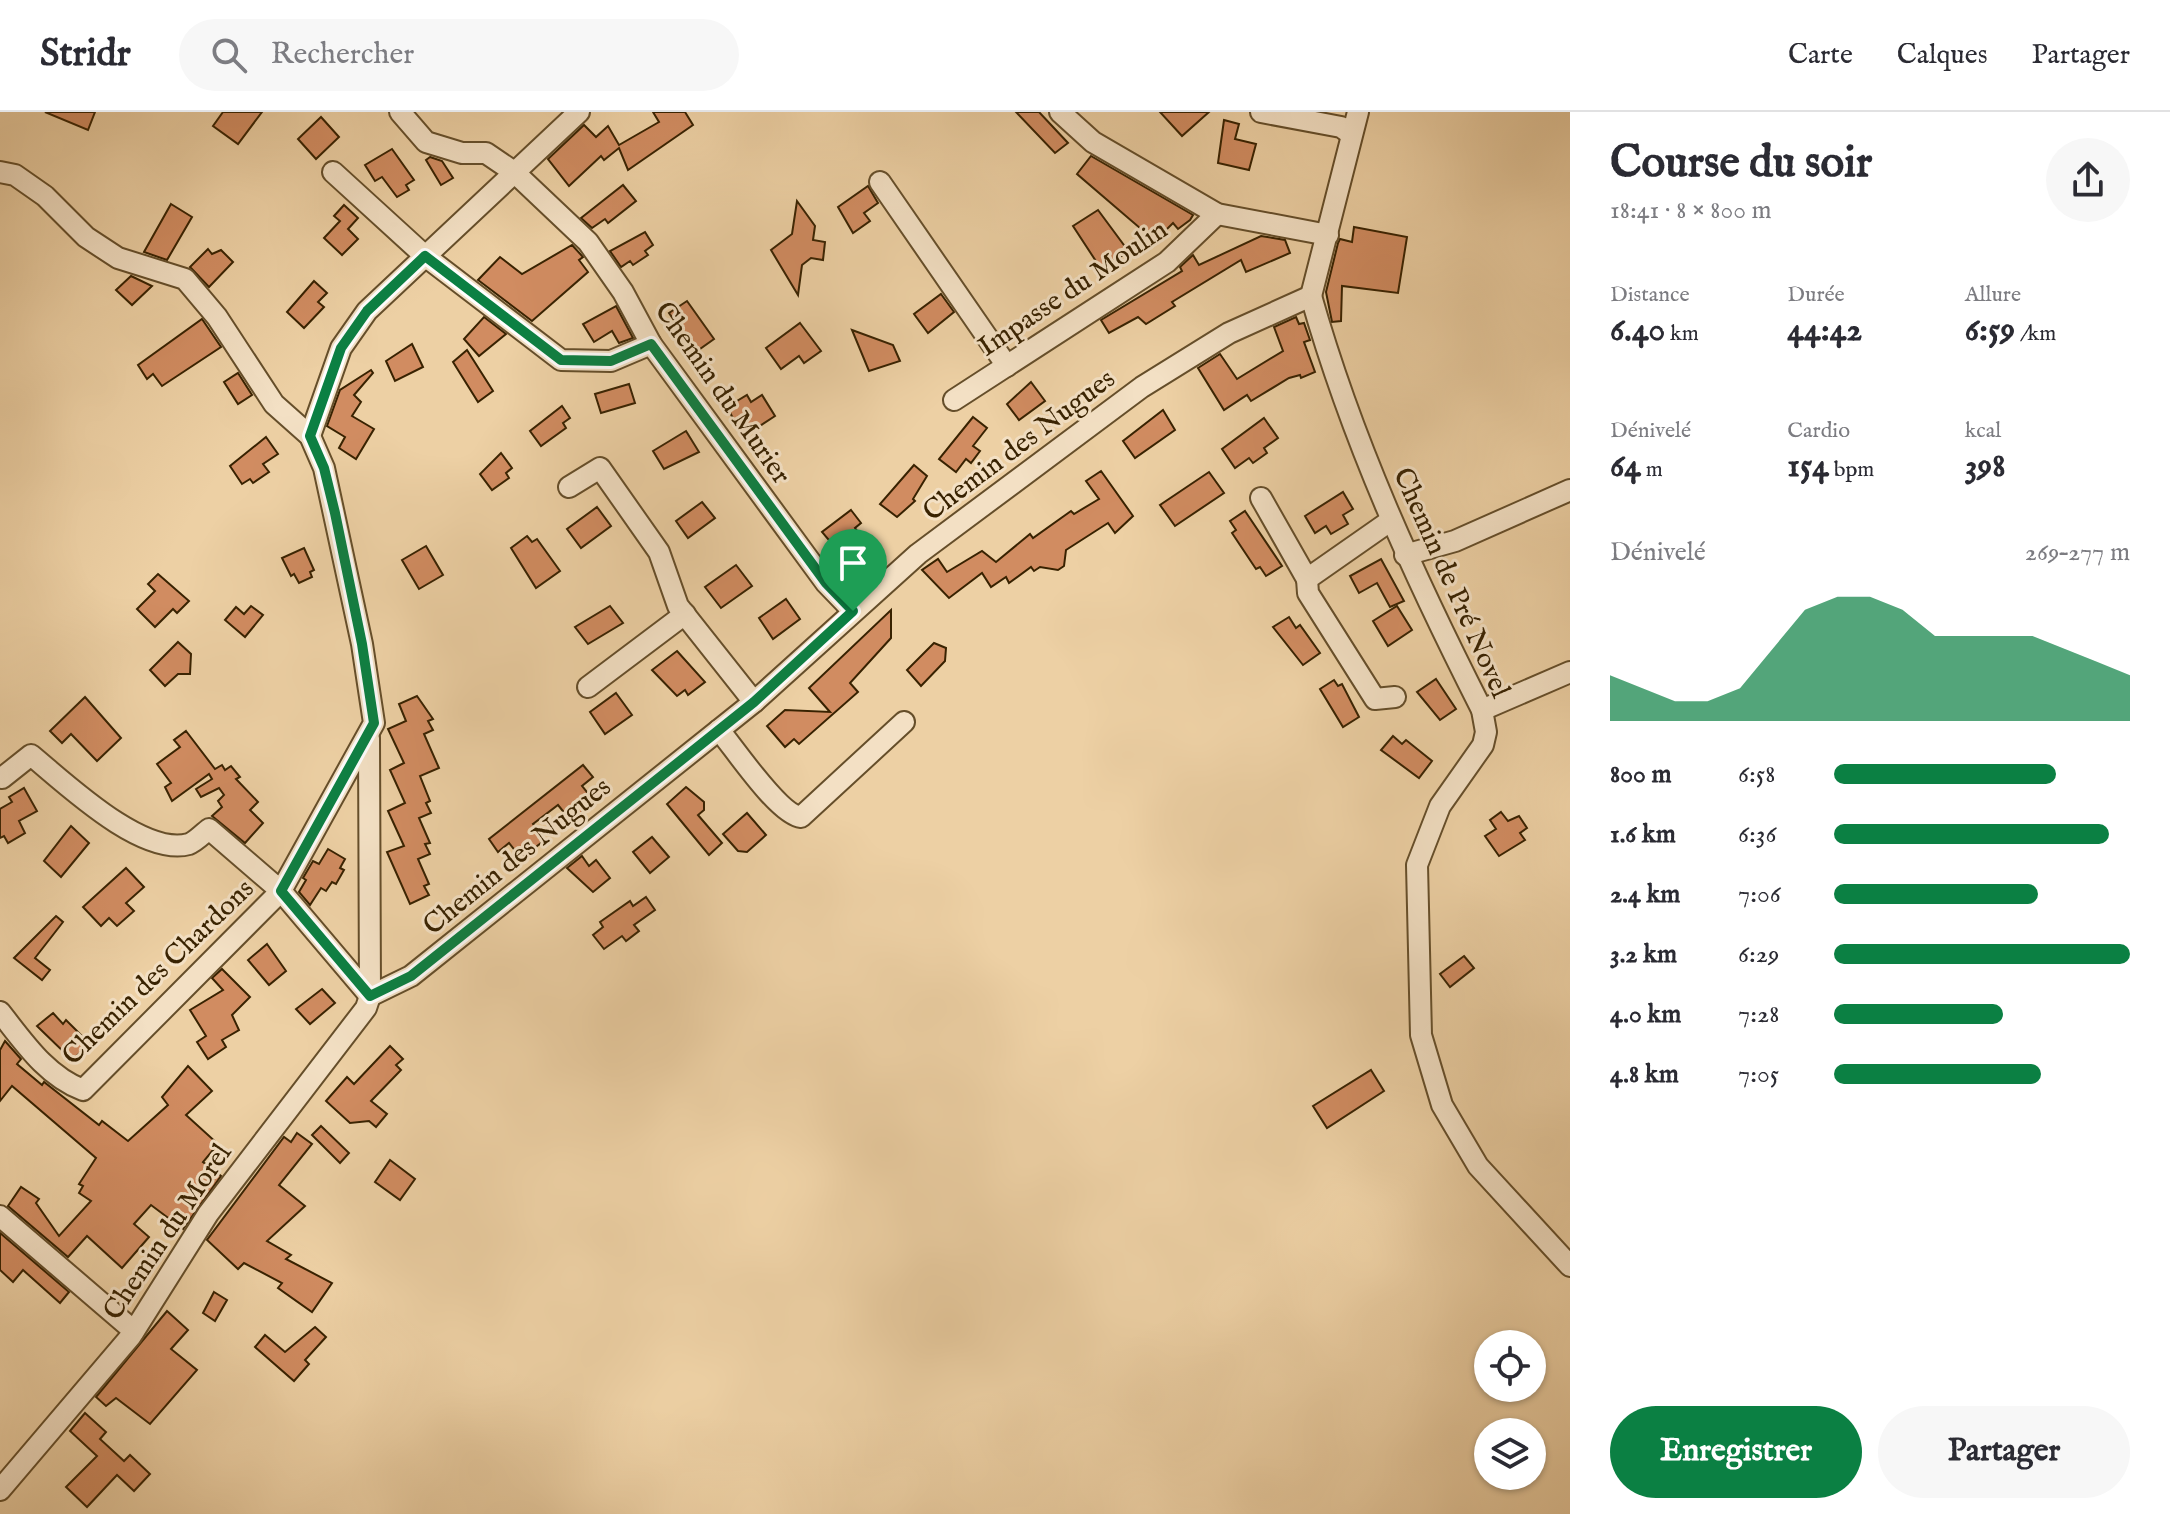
<!DOCTYPE html>
<html lang="fr">
<meta charset="utf-8">
<style>
:root{--surface:#fff;--page:#f7f7f7;--text:#2b2b33;--muted:#7c7c81;--line:#e1e1e2;--accent:#0b8043}
body{margin:0;font-family:"IM FELL English",serif;background:var(--page);color:var(--text);height:100vh;display:flex;flex-direction:column;font-size:30px;white-space:nowrap}
*{box-sizing:border-box;margin:0}
p{font-size:26px;color:var(--muted)}
.icon{flex:none;width:44px;height:44px;fill:none;stroke:currentColor;stroke-width:2;stroke-linecap:round;stroke-linejoin:round}
.map{position:relative;flex:1;overflow:hidden}
.details{display:flex;flex-direction:column;background:var(--surface);width:600px}
.details>*{flex:none}
.tools{position:absolute;left:1474px;top:1218px;display:grid;gap:16px}
.tools a{display:grid;place-items:center;width:72px;height:72px;border-radius:50%;background:var(--surface);box-shadow:0 2px 6px #0004;font-size:40px}
.pin{position:absolute;display:grid;place-items:center;width:68px;height:68px;color:#fff;margin:-82px -34px;border-radius:50% 50% 50% 0;rotate:-45deg;box-shadow:0 0 8px #0007}
.pin .icon{rotate:45deg}
.round{display:grid;place-items:center;flex:none;width:84px;height:84px;border-radius:42px;background:var(--page)}
.headline{display:flex;align-items:center;justify-content:space-between;height:136px;padding:0 40px}
h1{font-size:44px;font-weight:800;line-height:60px}
.metrics{display:grid;grid-template-columns:repeat(3,1fr);gap:12px;height:136px;padding:8px 40px}
.metrics div{display:grid;align-content:center}
.metrics b{font-size:34px;font-weight:800}
.metrics small{font-size:22px;font-weight:400}
.metrics p{font-size:22px}
.chart{height:224px;padding:16px 40px}
.chart p{display:flex;justify-content:space-between}
.chart svg{width:100%;height:144px;margin-top:8px;fill:var(--accent);opacity:.7}
.button{display:flex;gap:16px;margin-top:auto;padding:16px 40px}
.button a{flex:1;height:92px;border-radius:48px;background:var(--accent);color:#fff;font-size:32px;font-weight:800;line-height:92px;text-align:center}
.button a+a{background:var(--page);color:var(--text)}
ul{padding:0 40px;list-style:none;font-size:26px}
li{display:grid;grid-template-columns:128px 96px 1fr;align-items:center;height:60px}
li i{height:20px;border-radius:10px;background:var(--accent)}
header{display:flex;align-items:center;gap:48px;box-sizing:border-box;height:112px;padding:0 40px;background:var(--surface);border-bottom:2px solid var(--line)}
header strong{font-size:38px}
nav{display:flex;gap:44px;margin-inline-start:auto;font-size:28px}
.search{width:560px;height:72px;background:var(--page);display:flex;align-items:center;gap:20px;box-sizing:border-box;padding:0 28px;border-radius:44px;color:var(--muted);font-size:30px}
main{display:flex;flex:1;min-height:0}
.map>svg:first-child{display:block}
.building{fill:#d18c61;stroke:#382201;stroke-width:2}
.lines{fill:none;stroke-linecap:round;stroke-linejoin:round}
.minor-casing{stroke:#654e2a;stroke-width:24}
.minor{stroke:#f3e0c4;stroke-width:20}
.route-casing{stroke:#fff;stroke-width:16}
.route{stroke:#0b8043;stroke-width:10}
.labels{text-anchor:middle;stroke-width:6;stroke-linejoin:round;paint-order:stroke}
.street-label{font-size:28px;fill:#382201;stroke:#f3e0c4}
</style>
<header>
<strong>Stridr</strong>
<div class="search"><svg class="icon" aria-label="search" viewBox="0 0 24 24"><circle cx="10" cy="10" r="6"/><path d="M15 15l6 6"/></svg>Rechercher</div>
<nav><a>Carte</a><a>Calques</a><a>Partager</a></nav>
</header>
<main>
<div class="map">
<svg width="1570" height="1402" viewBox="0 0 1570 1402">
<rect width="100%" height="100%" fill="#edd0a4"/>
<filter id="stains"><feTurbulence type="fractalNoise" baseFrequency=".0025" numOctaves="4"/><feColorMatrix values="0 0 0 0 .2 0 0 0 0 .09 0 0 0 0 .02 0 0 0 .5 -.17"/></filter>
<radialGradient id="worn" r=".72"><stop offset=".6" stop-color="#630" stop-opacity="0"/><stop offset="1" stop-color="#630" stop-opacity=".3"/></radialGradient>
<g class="building">
<polygon points="45,0 95,0 88,18"/>
<polygon points="223,0 262,0 238,32 213,14"/>
<polygon points="653,0 685,0 693,13 628,58 619,36 604,48 601,44 569,74 548,47 584,13 596,25 608,14 619,33 659,10"/>
<polygon points="1016,0 1039,0 1068,31 1055,41"/>
<polygon points="1160,0 1209,0 1182,24"/>
<polygon points="321,5 339,25 316,47 298,27"/>
<polygon points="1224,8 1239,12 1235,27 1256,32 1249,58 1218,51"/>
<polygon points="392,37 414,68 406,73 409,78 397,85 382,65 375,69 365,53"/>
<polygon points="1091,44 1193,103 1190,108 1178,117 1173,111 1155,129 1077,62"/>
<polygon points="430,45 442,49 453,66 441,73 426,48"/>
<polygon points="623,73 636,89 608,111 605,107 592,116 581,106"/>
<polygon points="868,74 878,91 864,101 870,109 853,121 838,95"/>
<polygon points="797,89 815,114 813,128 825,130 823,148 811,146 802,153 798,183 771,138 792,122"/>
<polygon points="171,92 192,105 167,148 144,140"/>
<polygon points="344,93 358,106 348,117 358,127 342,143 324,126 340,109 334,104"/>
<polygon points="1098,98 1129,140 1113,149 1117,156 1105,163 1073,114"/>
<polygon points="1354,115 1407,125 1398,181 1342,174 1341,209 1332,210 1326,180 1338,131 1340,127 1352,130"/>
<polygon points="645,120 653,133 645,139 648,143 633,153 630,149 621,155 610,139"/>
<polygon points="1261,124 1285,128 1290,141 1246,160 1241,148 1172,190 1175,194 1146,212 1138,205 1109,221 1101,208 1182,159 1180,155 1193,143 1199,153"/>
<polygon points="572,133 583,145 579,148 588,160 532,209 478,168 500,145 522,162"/>
<polygon points="208,137 212,142 221,138 233,150 209,175 190,155"/>
<polygon points="131,164 152,174 132,193 116,178"/>
<polygon points="314,169 327,181 318,190 324,195 304,216 287,200"/>
<polygon points="941,182 954,200 928,221 914,202"/>
<polygon points="687,189 714,227 690,244 679,228 685,224 669,201"/>
<polygon points="616,194 633,226 619,231 612,219 594,230 583,212"/>
<polygon points="484,205 506,222 479,244 464,227"/>
<polygon points="1296,205 1299,212 1304,211 1310,228 1304,230 1315,260 1301,266 1300,263 1289,266 1251,289 1247,283 1224,298 1198,256 1220,242 1237,267 1283,239 1274,215"/>
<polygon points="202,207 221,235 162,274 153,262 147,267 138,253"/>
<polygon points="800,211 821,239 804,251 799,244 781,257 766,236"/>
<polygon points="852,218 893,233 900,249 869,259"/>
<polygon points="412,232 423,255 395,269 386,249"/>
<polygon points="467,238 493,279 478,290 453,250"/>
<polygon points="371,258 373,261 354,283 361,290 352,304 374,317 356,347 339,336 345,325 327,314 340,278"/>
<polygon points="238,261 252,283 238,292 224,270"/>
<polygon points="1031,270 1045,289 1019,308 1007,292"/>
<polygon points="629,272 635,291 601,301 595,282"/>
<polygon points="747,283 751,290 762,283 775,304 749,321 741,306 735,310 727,295"/>
<polygon points="562,294 570,306 563,311 566,316 541,334 530,319"/>
<polygon points="1163,298 1175,318 1135,346 1123,329"/>
<polygon points="973,305 987,316 973,334 980,339 971,351 966,347 956,360 939,347"/>
<polygon points="1264,306 1278,326 1264,336 1267,341 1253,351 1249,346 1235,356 1222,337"/>
<polygon points="686,319 699,340 664,357 653,339"/>
<polygon points="266,325 278,342 263,352 269,360 253,371 250,367 242,372 230,354"/>
<polygon points="501,341 512,356 506,361 509,366 492,378 480,362"/>
<polygon points="914,353 927,364 913,387 915,389 897,405 880,392"/>
<polygon points="1101,359 1133,404 1115,421 1108,411 1066,438 1064,454 1058,458 1040,455 1034,459 1031,455 1009,471 1006,465 991,475 982,461 949,486 922,458 938,447 947,460 982,439 996,450 1030,422 1033,426 1071,399 1074,402 1099,387 1086,369"/>
<polygon points="1209,360 1224,381 1175,414 1160,393"/>
<polygon points="1343,380 1353,397 1343,403 1348,412 1331,422 1326,414 1315,421 1305,404"/>
<polygon points="702,390 715,406 688,426 676,409"/>
<polygon points="597,395 611,414 581,436 567,417"/>
<polygon points="851,398 861,411 855,416 873,440 855,453 838,430 833,433 822,420"/>
<polygon points="1245,399 1282,454 1266,464 1260,455 1256,457 1232,421 1236,418 1230,409"/>
<polygon points="527,424 532,430 537,427 560,459 536,476 511,436"/>
<polygon points="426,434 443,463 419,477 402,448"/>
<polygon points="304,436 314,458 310,460 312,465 299,471 294,462 291,464 282,446"/>
<polygon points="1381,447 1404,489 1390,495 1377,471 1359,481 1350,464"/>
<polygon points="736,453 752,474 721,496 705,475"/>
<polygon points="158,462 189,489 177,501 173,497 155,515 137,497 155,479 148,472"/>
<polygon points="786,487 800,507 773,527 759,506"/>
<polygon points="251,494 263,503 245,525 225,508 236,495 244,502"/>
<polygon points="610,494 623,511 588,532 575,515"/>
<polygon points="1397,494 1412,518 1388,534 1373,509"/>
<polygon points="891,498 891,526 850,571 858,580 799,632 794,627 785,635 767,614 785,598 830,600 809,576"/>
<polygon points="1289,505 1296,516 1300,513 1320,541 1303,553 1273,515"/>
<polygon points="178,530 191,542 190,562 178,562 165,574 150,558"/>
<polygon points="934,531 946,536 945,549 921,574 907,558"/>
<polygon points="677,539 705,570 688,583 685,578 677,584 652,558"/>
<polygon points="1436,567 1456,597 1440,608 1417,580"/>
<polygon points="1334,568 1338,574 1342,572 1359,605 1343,615 1320,577"/>
<polygon points="616,581 632,603 605,622 590,600"/>
<polygon points="417,584 433,607 428,609 433,618 424,622 439,656 420,664 430,689 426,691 431,701 419,706 430,731 425,732 430,742 418,747 429,772 424,774 429,783 410,792 387,740 404,734 388,699 405,691 390,658 404,651 388,617 406,609 399,592"/>
<polygon points="85,585 121,626 97,649 71,622 62,631 50,619"/>
<polygon points="186,619 215,657 222,653 225,658 231,654 240,665 236,667 258,690 250,698 263,711 245,731 212,704 222,695 218,689 224,683 219,676 201,685 196,677 212,667 209,662 172,689 165,675 171,671 157,652 180,635 174,628"/>
<polygon points="1393,624 1402,632 1406,628 1432,649 1419,666 1381,638"/>
<polygon points="583,653 593,665 582,674 595,690 571,709 558,693 533,712 545,728 521,746 509,731 498,740 489,727"/>
<polygon points="686,675 704,690 704,698 698,703 722,731 709,743 667,692"/>
<polygon points="24,676 37,699 19,709 25,721 8,731 4,724 0,726 0,697 12,690 9,685"/>
<polygon points="1501,700 1508,709 1519,704 1527,716 1520,721 1525,728 1499,744 1485,724 1496,717 1490,708"/>
<polygon points="747,701 766,723 747,740 738,739 723,722"/>
<polygon points="71,714 89,731 61,765 44,749"/>
<polygon points="652,725 669,745 650,761 633,740"/>
<polygon points="328,737 345,747 340,756 344,758 336,772 332,770 326,779 321,776 310,793 299,780 306,768 303,766 313,749 319,752"/>
<polygon points="582,744 589,754 596,748 610,766 593,780 567,756"/>
<polygon points="126,756 144,775 126,791 134,799 117,814 109,806 101,814 83,795"/>
<polygon points="646,785 655,798 634,813 639,819 626,829 622,824 604,837 593,823 603,815 600,810 630,789 633,794"/>
<polygon points="56,804 63,810 35,846 50,858 42,868 14,846"/>
<polygon points="267,832 286,859 269,873 248,848"/>
<polygon points="1464,844 1474,856 1450,875 1440,862"/>
<polygon points="222,857 250,885 232,903 239,918 222,928 226,935 208,947 197,930 206,924 190,898 223,878 212,866"/>
<polygon points="322,877 335,891 310,912 296,897"/>
<polygon points="53,901 63,912 66,908 90,932 72,948 37,914"/>
<polygon points="5,929 21,947 17,952 42,973 44,970 99,1013 102,1009 128,1029 168,993 162,985 188,954 212,979 186,1003 218,1032 203,1050 221,1064 183,1117 151,1093 134,1112 149,1125 122,1156 87,1124 68,1145 8,1094 21,1075 39,1087 36,1091 59,1124 91,1089 79,1081 83,1074 79,1072 96,1046 12,974 0,989 0,938"/>
<polygon points="390,934 403,947 396,953 401,958 371,989 387,1002 376,1015 369,1009 350,1011 326,989 347,965 354,972"/>
<polygon points="1371,958 1384,979 1327,1016 1313,994"/>
<polygon points="321,1014 349,1041 340,1051 312,1023"/>
<polygon points="297,1021 312,1032 279,1073 305,1094 267,1129 291,1143 286,1147 332,1171 312,1200 278,1176 282,1171 244,1151 238,1157 207,1128 284,1025 291,1030"/>
<polygon points="390,1048 415,1067 400,1088 375,1070"/>
<polygon points="0,1121 69,1180 60,1191 23,1158 13,1170 0,1158"/>
<polygon points="214,1180 227,1188 215,1209 203,1201"/>
<polygon points="167,1199 188,1218 171,1237 197,1258 150,1312 116,1286 106,1294 96,1285"/>
<polygon points="315,1215 326,1225 305,1248 309,1252 294,1269 255,1235 265,1223 285,1240"/>
<polygon points="85,1301 106,1320 100,1327 124,1349 130,1343 150,1362 134,1379 117,1363 87,1395 66,1375 97,1344 70,1319"/>
</g>
<g class="lines">
<g class="minor-casing">
<g id="minor">
<polyline points="400,0 426,30 462,41 486,41 514,60 588,130 623,180 651,232 826,471 853,499"/>
<polyline points="1060,0 1093,30 1217,102 1328,123"/>
<polyline points="1261,0 1341,15 1351,22"/>
<polyline points="0,60 15,63 45,84 86,125 118,146 185,167 217,205 274,292 310,324 324,356 362,532 374,611 281,779 370,884"/>
<polyline points="333,60 425,144 561,248 611,249 651,232"/>
<polyline points="880,70 1007,254"/>
<path d="M1311,184c41,145 103,280 171,414l4,22 -3,13 -43,61 -23,59 4,170 21,70 36,61 92,100"/>
<polyline points="1311,184 1358,0"/>
<polyline points="954,288 1167,150 1217,102"/>
<polyline points="310,324 341,236 367,199 579,0"/>
<polyline points="569,375 600,356 659,440 678,494 754,590"/>
<polyline points="1261,386 1307,467"/>
<polyline points="1390,409 1307,467 1308,481 1375,587 1395,585"/>
<polyline points="1405,443 1455,429 1570,378"/>
<polyline points="588,575 685,502"/>
<polyline points="1482,598 1570,560"/>
<path d="M719,618c16,19 60,85 82,87l103,-95"/>
<polyline points="370,884 411,864 754,590 918,442 1142,275 1229,221 1311,184"/>
<path d="M0,900c23,29 46,64 83,78l198,-199 -72,-62c-5,4 -14,13 -20,15 -47,13 -124,-61 -158,-89l-29,23"/>
<polyline points="0,1104 134,1219"/>
<polyline points="0,1378 131,1224 208,1102 366,896 370,884 369,626"/>
</g>
</g>
<use href="#minor" class="minor"/>
</g>
<g class="lines">
<g class="route-casing">
<polygon id="route" points="425,144 561,248 611,249 651,232 826,471 853,499 754,590 411,864 370,884 281,779 374,611 362,532 335,401 324,356 310,324 341,236 367,199"/>
</g>
<use href="#route" class="route"/>
</g>
<g class="labels">
<g class="street-label">
<text transform="translate(1072 175) rotate(-34)" y="10">Impasse du Moulin</text>
<text transform="translate(724 280) rotate(55)" y="10">Chemin du Murier</text>
<text transform="translate(1018 332) rotate(-37)" y="10">Chemin des Nugues</text>
<text transform="translate(1453 470) rotate(66)" y="10">Chemin de Pré Novel</text>
<text transform="translate(516 743) rotate(-39)" y="10">Chemin des Nugues</text>
<text transform="translate(157 859) rotate(-44)" y="10">Chemin des Chardons</text>
<text transform="translate(166 1119) rotate(-56)" y="10">Chemin du Morel</text>
</g>
</g>
<rect width="100%" height="100%" filter="url(#stains)"/>
<rect width="100%" height="100%" fill="url(#worn)"/>
</svg>
<div class="tools">
<a><svg class="icon" aria-label="locate" viewBox="0 0 24 24"><circle cx="12" cy="12" r="6"/><path d="M12 2v4M12 18v4M2 12h4M18 12h4"/></svg></a>
<a><svg class="icon" aria-label="layers" viewBox="0 0 24 24"><path d="M12 4l9 5-9 5-9-5zM3 14l9 5 9-5"/></svg></a>
</div>
<div class="pin" style="left:853px;top:499px;background:#1e9e55"><svg class="icon" aria-label="arrive" viewBox="0 0 24 24"><path d="M6 21V4h12l-3 4 3 4H6"/></svg></div>
</div>
<section class="details">
<div class="headline"><div><h1>Course du soir</h1><p>18:41 · 8 × 800 m</p></div><a class="round"><svg class="icon" aria-label="share" viewBox="0 0 24 24"><path d="M12 15V3M7 8l5-5 5 5M5 13v7h14v-7"/></svg></a></div>
<div class="metrics">
<div><p>Distance</p><b>6.40<small> km</small></b></div>
<div><p>Durée</p><b>44:42</b></div>
<div><p>Allure</p><b>6:59<small> /km</small></b></div>
</div>
<div class="metrics">
<div><p>Dénivelé</p><b>64<small> m</small></b></div>
<div><p>Cardio</p><b>154<small> bpm</small></b></div>
<div><p>kcal</p><b>398</b></div>
</div>
<div class="chart"><p><span>Dénivelé</span>269–277 m</p>
<svg viewBox="0 0 160 44" preserveAspectRatio="none"><path d="M0 44V30L10 34L20 38L30 38L40 34L50 22L60 10L70 6L80 6L90 10L100 18L110 18L120 18L130 18L140 22L150 26L160 30V44z"/></svg>
</div>
<ul>
<li><b>800 m</b>6:58<i style="width:75%"></i></li>
<li><b>1.6 km</b>6:36<i style="width:93%"></i></li>
<li><b>2.4 km</b>7:06<i style="width:69%"></i></li>
<li><b>3.2 km</b>6:29<i style="width:100%"></i></li>
<li><b>4.0 km</b>7:28<i style="width:57%"></i></li>
<li><b>4.8 km</b>7:05<i style="width:70%"></i></li>
</ul>
<div class="button"><a>Enregistrer</a><a>Partager</a></div>
</section>
</main>
